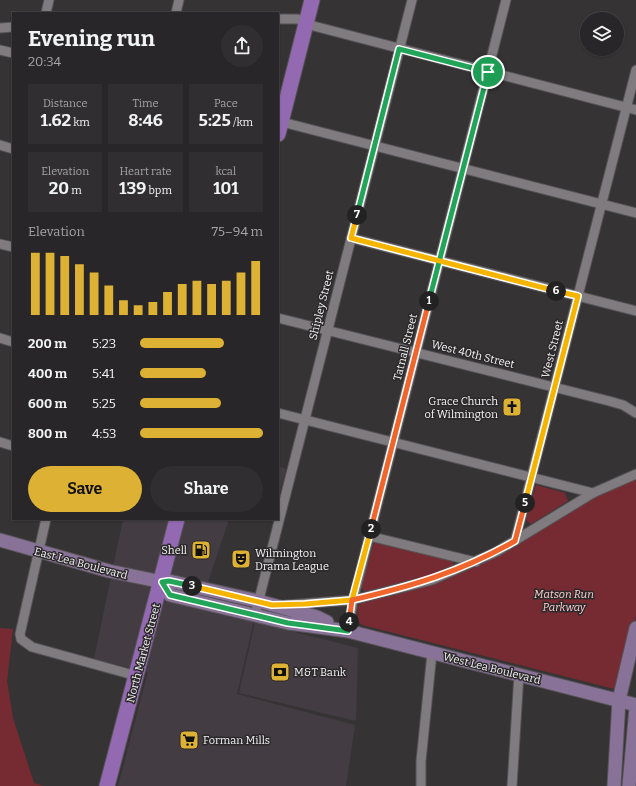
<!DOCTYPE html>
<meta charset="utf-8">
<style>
:root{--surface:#282628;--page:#302e30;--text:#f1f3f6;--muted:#a5a5a8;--line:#444345;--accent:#ddb133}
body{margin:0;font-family:Bitter,serif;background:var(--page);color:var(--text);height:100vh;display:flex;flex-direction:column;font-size:15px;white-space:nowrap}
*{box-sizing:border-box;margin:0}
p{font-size:13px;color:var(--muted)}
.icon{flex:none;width:22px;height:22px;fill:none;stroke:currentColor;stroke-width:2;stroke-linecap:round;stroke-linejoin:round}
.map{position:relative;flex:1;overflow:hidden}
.side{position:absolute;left:12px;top:12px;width:267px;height:508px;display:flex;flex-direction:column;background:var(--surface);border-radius:0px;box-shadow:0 1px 3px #0004,0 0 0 1px var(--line)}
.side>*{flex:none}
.fabs{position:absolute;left:580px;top:12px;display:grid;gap:8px}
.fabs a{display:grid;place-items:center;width:44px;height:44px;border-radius:50%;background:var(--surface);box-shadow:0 1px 3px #0004,0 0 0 1px var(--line);font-size:20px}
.pin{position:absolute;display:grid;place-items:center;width:34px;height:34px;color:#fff;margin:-17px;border:2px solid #fff;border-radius:50%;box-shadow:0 1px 4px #0007}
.km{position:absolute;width:20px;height:20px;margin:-10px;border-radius:50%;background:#222;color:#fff;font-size:11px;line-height:20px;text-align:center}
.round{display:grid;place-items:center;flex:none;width:42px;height:42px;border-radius:21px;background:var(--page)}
.headline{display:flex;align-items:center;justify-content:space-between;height:68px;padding:0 16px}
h1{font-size:22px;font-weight:700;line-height:30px}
.metrics{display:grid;grid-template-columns:repeat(3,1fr);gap:6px;height:68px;padding:4px 16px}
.metrics div{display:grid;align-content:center;border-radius:0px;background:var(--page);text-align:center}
.metrics b{font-size:17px;font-weight:700}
.metrics small{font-size:11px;font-weight:400}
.metrics p{font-size:11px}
.chart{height:112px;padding:8px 16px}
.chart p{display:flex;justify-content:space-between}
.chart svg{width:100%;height:72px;margin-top:4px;stroke:var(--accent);stroke-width:6}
.cta{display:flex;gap:8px;margin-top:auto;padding:8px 16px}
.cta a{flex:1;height:46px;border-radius:24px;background:var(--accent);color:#111;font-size:16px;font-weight:700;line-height:46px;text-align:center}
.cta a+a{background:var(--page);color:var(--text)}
ul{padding:0 16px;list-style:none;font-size:13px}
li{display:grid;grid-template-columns:64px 48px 1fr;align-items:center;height:30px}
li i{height:10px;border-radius:5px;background:var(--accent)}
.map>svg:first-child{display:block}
.built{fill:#443c43}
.green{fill:#762b32}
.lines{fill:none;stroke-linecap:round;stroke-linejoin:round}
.street-casing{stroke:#555255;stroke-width:11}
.secondary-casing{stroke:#555255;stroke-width:15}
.primary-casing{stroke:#555255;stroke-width:17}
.street{stroke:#7f7b7f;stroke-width:9}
.secondary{stroke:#897298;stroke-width:13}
.primary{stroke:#936ab2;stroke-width:15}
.split-1-casing{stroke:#fff;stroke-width:8}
.split-2-casing{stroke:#fff;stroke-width:8}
.split-3-casing{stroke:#fff;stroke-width:8}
.split-4-casing{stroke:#fff;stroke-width:8}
.split-5-casing{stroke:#fff;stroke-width:8}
.split-6-casing{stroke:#fff;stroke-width:8}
.split-7-casing{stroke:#fff;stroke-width:8}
.split-8-casing{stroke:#fff;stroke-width:8}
.split-1{stroke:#22a559;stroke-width:5}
.split-2{stroke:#f0652b;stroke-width:5}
.split-3{stroke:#f5b400;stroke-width:5}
.split-4{stroke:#22a559;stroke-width:5}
.split-5{stroke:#f0652b;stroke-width:5}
.split-6{stroke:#f5b400;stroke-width:5}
.split-7{stroke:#f5b400;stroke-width:5}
.split-8{stroke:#22a559;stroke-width:5}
.labels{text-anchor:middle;stroke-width:3;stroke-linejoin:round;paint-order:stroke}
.street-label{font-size:11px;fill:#f5f3f5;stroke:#2c292b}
.poi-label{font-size:11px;fill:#f5f3f5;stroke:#2c292b;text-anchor:start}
.park-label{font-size:11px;font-style:italic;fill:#ffcece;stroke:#2c292b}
</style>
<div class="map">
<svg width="636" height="786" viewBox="0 0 636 786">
<rect width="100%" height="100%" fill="#363335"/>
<g class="built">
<polygon points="278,466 286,469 278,498"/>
<polygon points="123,519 229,519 200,606 254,620 237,694 355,725 346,786 118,786 148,672 94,659"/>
<polygon points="255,622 358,648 356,721 239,693"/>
</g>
<g class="green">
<path d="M636,477v139l-18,74 -256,-65 -4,-4 -1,-14 6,-6c53,-11 101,-29 149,-53 14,-8 27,-19 40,-27 27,-17 55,-31 84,-44z"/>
<polygon points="536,485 565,493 568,501 531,524 526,520"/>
<path d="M374,542l76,16 4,7c-17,10 -71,27 -90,26l-3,-4z"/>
<polygon points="0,628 13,629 7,681 13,718 34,783 44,786 0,786"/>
</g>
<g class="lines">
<g class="street-casing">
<g id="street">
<polyline points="46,13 49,0"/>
<polyline points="176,13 179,0"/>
<polyline points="278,19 298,19 306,24 636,110"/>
<polyline points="0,28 13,27"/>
<polyline points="0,50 13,53"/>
<polyline points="278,121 636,213"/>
<polyline points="0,145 13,149"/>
<polyline points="351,238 636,311"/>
<polyline points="0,244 13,247"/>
<polyline points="278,318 609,401 623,405 636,413"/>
<polyline points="0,338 13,342"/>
<polyline points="278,413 593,493"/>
<polyline points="0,442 13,446"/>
<polyline points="46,519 20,634 21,639 32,647 137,676"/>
<polyline points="369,536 476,562"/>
<polyline points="515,541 636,70"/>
<polyline points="286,605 353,600 432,580 496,552 593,493 636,474"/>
<polyline points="255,615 412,0"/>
<polyline points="348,631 353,600 506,0"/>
<polyline points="421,786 421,761 432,653"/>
<polyline points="512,786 519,674"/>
</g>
</g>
<g class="secondary-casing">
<g id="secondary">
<polyline points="0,540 109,571 162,582 169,581 258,601 317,617 327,622"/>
<polyline points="162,582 170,595 288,623 348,631 636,705"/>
<polyline points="614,786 619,700 636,628"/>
<polyline points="629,786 636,707"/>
</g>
</g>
<g class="primary-casing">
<g id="primary">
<polyline points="278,134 312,0"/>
<polyline points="107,786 177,519"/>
</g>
</g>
<use href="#street" class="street"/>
<use href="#secondary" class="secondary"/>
<use href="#primary" class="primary"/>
</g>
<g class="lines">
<g class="split-1-casing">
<polyline id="split-1" points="429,301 488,72"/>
</g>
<g class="split-2-casing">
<polyline id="split-2" points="371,529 429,301"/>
</g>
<g class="split-3-casing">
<polyline id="split-3" points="192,586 272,605 305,604 352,600 371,529"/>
</g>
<g class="split-4-casing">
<polyline id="split-4" points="192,586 169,581 162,582 170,595 288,623 348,631 349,622"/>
</g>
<g class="split-5-casing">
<path id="split-5" d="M349,622l3,-22c61,-14 108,-28 163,-59l10,-38"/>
</g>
<g class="split-6-casing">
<polyline id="split-6" points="525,503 578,296 556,291"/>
</g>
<g class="split-7-casing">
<polyline id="split-7" points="357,215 351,238 556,291"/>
</g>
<g class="split-8-casing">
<polyline id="split-8" points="357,215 399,49 488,72"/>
</g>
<use href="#split-1" class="split-1"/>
<use href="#split-2" class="split-2"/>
<use href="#split-3" class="split-3"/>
<use href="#split-4" class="split-4"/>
<use href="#split-5" class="split-5"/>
<use href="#split-6" class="split-6"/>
<use href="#split-7" class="split-7"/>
<use href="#split-8" class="split-8"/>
</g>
<defs>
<g id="church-square" transform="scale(1)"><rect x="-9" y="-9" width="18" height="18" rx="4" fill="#ddb133" stroke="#2c292b"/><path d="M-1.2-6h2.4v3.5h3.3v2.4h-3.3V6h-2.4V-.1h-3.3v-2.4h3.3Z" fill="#111"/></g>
<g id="fuel-square" transform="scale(1)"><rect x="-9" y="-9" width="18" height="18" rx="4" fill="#ddb133" stroke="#2c292b"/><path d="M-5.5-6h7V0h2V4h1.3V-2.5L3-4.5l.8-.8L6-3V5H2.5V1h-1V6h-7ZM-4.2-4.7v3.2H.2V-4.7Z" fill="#111"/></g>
<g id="theatre-square" transform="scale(1)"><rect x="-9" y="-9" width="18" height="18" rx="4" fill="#ddb133" stroke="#2c292b"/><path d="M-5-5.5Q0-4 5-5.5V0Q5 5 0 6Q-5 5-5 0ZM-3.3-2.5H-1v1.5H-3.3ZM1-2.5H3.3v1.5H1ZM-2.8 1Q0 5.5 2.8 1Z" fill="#111"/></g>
<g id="bank-square" transform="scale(1)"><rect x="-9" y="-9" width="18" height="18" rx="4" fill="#ddb133" stroke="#2c292b"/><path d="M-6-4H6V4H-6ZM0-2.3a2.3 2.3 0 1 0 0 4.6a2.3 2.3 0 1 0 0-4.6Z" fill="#111"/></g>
<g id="supermarket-square" transform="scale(1)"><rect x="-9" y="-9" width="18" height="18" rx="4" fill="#ddb133" stroke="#2c292b"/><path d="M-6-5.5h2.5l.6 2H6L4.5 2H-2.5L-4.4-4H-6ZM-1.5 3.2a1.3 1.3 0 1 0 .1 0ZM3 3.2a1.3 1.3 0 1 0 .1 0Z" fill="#111"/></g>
</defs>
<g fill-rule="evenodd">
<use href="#church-square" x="512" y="407"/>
<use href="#fuel-square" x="201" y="550"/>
<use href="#theatre-square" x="241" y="559"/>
<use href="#bank-square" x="280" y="672"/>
<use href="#supermarket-square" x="189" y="740"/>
</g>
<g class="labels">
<g class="street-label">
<text transform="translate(321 305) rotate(-76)" y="4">Shipley Street</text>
<text transform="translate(405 347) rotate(-76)" y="4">Tatnall Street</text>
<text transform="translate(552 349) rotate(-76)" y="4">West Street</text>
<text transform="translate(473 354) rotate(14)" y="4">West 40th Street</text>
<text transform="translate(81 563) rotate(15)" y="4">East Lea Boulevard</text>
<text transform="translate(143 653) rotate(-75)" y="4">North Market Street</text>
<text transform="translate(492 668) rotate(14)" y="4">West Lea Boulevard</text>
</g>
<g class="poi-label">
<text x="498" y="405" text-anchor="end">Grace Church<tspan x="498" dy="13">of Wilmington</tspan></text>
<text x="187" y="554" text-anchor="end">Shell</text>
<text x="255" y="557">Wilmington<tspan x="255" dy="13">Drama League</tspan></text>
<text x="294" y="676">M&amp;T Bank</text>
<text x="203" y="744">Forman Mills</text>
</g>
<g class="park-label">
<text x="564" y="598">Matson Run<tspan x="564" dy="13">Parkway</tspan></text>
</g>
</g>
</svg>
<div class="fabs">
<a><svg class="icon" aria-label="layers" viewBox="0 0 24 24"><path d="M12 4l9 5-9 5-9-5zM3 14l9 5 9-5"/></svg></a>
</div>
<div class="pin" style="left:488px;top:72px;background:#1e9e55"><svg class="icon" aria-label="arrive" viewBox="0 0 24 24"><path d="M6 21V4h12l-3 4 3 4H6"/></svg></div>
<b class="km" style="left:429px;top:301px">1</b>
<b class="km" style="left:371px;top:529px">2</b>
<b class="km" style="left:192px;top:586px">3</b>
<b class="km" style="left:349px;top:622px">4</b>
<b class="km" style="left:525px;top:503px">5</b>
<b class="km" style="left:556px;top:291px">6</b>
<b class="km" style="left:357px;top:215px">7</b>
<section class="side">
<div class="headline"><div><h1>Evening run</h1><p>20:34</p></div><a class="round"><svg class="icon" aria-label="share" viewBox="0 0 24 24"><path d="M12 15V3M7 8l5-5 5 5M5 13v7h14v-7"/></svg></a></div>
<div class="metrics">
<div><p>Distance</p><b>1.62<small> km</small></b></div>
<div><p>Time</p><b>8:46</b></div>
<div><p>Pace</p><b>5:25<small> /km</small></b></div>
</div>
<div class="metrics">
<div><p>Elevation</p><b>20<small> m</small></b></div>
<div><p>Heart rate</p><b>139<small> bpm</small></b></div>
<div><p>kcal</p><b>101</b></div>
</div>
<div class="chart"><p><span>Elevation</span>75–94 m</p>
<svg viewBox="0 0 160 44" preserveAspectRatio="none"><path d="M5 44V6M15 44V6M25 44V8M35 44V13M45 44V18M55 44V26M65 44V35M75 44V38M85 44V36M95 44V30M105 44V25M115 44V23M125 44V25M135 44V23M145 44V18M155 44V11"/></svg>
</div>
<ul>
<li><b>200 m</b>5:23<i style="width:68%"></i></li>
<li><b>400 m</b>5:41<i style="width:54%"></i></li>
<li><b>600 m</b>5:25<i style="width:66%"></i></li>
<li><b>800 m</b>4:53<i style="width:100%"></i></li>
</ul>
<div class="cta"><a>Save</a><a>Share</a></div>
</section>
</div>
